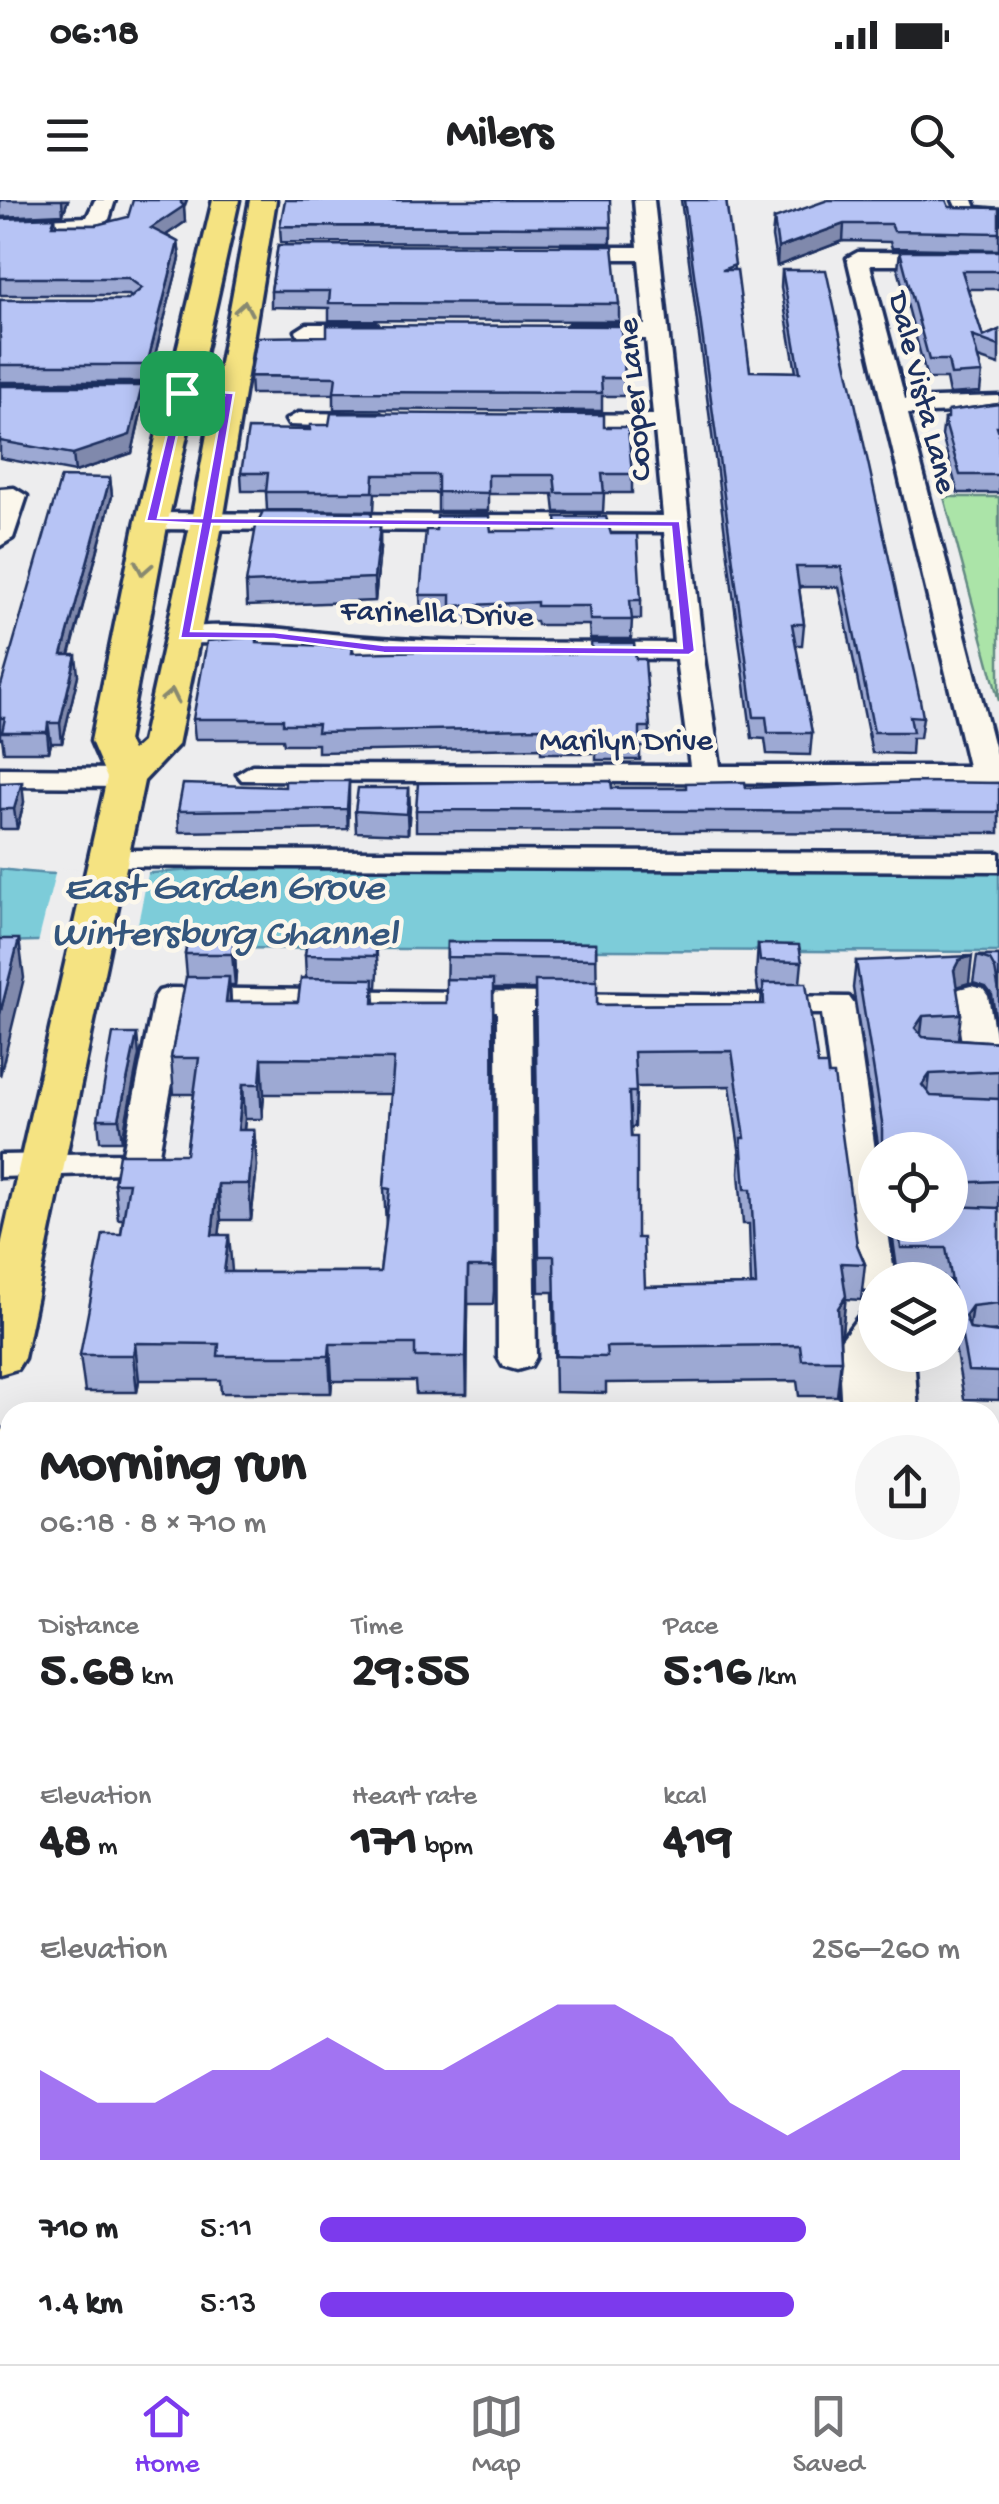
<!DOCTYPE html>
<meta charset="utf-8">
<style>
:root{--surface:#fff;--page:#f6f6f6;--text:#202124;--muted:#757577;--line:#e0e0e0;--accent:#7c3aed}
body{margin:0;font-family:"Gochi Hand",sans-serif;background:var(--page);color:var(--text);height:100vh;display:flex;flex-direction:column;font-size:38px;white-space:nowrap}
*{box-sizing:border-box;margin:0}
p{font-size:32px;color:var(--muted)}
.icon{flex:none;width:55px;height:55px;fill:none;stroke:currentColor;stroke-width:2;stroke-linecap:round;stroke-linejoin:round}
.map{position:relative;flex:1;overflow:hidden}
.details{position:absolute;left:0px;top:1202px;width:1000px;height:962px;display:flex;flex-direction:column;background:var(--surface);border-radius:30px 30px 0 0;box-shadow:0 10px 40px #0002}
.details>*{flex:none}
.controls{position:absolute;left:858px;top:932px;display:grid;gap:20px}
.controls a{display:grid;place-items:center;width:110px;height:110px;border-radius:50%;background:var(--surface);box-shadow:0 10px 40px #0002;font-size:50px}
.pin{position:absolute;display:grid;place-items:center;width:85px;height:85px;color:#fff;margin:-42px;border-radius:20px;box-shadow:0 5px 15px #0006}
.round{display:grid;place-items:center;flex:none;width:105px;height:105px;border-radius:52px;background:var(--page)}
.headline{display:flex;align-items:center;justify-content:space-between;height:170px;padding:0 40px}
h1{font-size:55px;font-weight:700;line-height:75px}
.stats{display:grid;grid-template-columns:repeat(3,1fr);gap:15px;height:170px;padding:10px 40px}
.stats div{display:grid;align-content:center}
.stats b{font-size:50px;font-weight:700}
.stats small{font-size:28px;font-weight:400}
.stats p{font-size:28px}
.chart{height:280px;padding:20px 40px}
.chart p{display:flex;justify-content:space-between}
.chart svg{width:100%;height:180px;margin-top:10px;fill:var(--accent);opacity:.7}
ul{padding:0 40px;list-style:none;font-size:32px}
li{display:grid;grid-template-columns:160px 120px 1fr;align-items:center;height:75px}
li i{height:25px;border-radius:12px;background:var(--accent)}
.status{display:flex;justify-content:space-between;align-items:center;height:70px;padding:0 50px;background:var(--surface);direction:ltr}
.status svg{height:28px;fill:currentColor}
header{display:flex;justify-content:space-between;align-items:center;height:130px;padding:0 40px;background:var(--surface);font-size:45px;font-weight:700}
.tabs{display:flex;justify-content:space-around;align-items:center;height:140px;border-top:2px solid var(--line);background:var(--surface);font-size:28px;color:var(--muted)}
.tabs a{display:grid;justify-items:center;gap:5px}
.tabs .active{color:var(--accent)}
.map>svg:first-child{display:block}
.green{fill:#abe4a8;stroke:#638a83;stroke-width:2.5}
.water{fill:#7dccd9;stroke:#568da8;stroke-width:2.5}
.pier{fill:#ededee}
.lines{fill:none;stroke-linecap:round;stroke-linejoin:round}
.minor-casing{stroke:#1b2f5e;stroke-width:7}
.major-casing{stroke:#1b2f5e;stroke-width:7}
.minor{fill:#fbf7ec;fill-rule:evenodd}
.major{fill:#f5e382;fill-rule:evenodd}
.wall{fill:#9da9d3;stroke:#1b2f5e;stroke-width:2.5;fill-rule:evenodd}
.shaded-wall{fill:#8089ac;stroke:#1b2f5e;stroke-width:2.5}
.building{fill:#b7c4f5;stroke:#1b2f5e;stroke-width:2.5;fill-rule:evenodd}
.oneway{stroke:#888970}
.route{fill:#7c3aed;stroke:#fff;stroke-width:2.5;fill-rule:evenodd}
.labels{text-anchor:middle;stroke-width:9;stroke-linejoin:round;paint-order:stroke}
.far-street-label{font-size:32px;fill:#1b2f5e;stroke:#fbf7ec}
.water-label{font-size:40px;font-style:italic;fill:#34567d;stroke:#fbf7ec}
</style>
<div class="status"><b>06:18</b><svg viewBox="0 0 49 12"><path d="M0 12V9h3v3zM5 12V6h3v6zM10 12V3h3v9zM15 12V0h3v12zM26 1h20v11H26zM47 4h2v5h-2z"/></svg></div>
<header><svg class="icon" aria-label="menu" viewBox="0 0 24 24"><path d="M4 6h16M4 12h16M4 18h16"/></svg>Milers<svg class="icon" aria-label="search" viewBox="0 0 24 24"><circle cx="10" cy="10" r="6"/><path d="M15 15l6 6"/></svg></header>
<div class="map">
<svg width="999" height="2164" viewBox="0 0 999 2164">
<rect width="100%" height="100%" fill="#ededee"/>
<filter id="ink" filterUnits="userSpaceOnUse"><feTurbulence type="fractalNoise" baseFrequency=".01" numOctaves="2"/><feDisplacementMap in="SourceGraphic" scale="20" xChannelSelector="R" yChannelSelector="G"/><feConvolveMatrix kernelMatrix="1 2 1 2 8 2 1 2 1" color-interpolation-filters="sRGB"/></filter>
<g filter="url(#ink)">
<polygon class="green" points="944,297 999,297 999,501"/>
<path class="water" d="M221,667l778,4v81l-791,-4 -60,-10 -148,4v-73c74,10 147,6 221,-2z"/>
<polygon class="pier" points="149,669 134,743 38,743 56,670"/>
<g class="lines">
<g class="minor-casing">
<g id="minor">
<polygon points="95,0 115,0 109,19 99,27 0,33 0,21 87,17"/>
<path d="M634,0h20l49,451 17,115h248l-121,-508 11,-6 141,1v12h-129l35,134 94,-3v14l-91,4 91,352v18l-757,-4 -5,-6 15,-9 438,1 -14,-107 -291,-2 -111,-13 -90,-1 -14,-8c13,-17 111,-6 135,-4 123,15 246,11 369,12l-10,-111 -512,-3 -13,-8 13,-8 511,3 -8,-87 -100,-1 -12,-7 12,-7 98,1 -7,-76h-76l-11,-7 11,-7h75l-6,-66h-77l-11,-6 11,-6h76z"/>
<polygon points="953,0 973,0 976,8 999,10 999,22 961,18"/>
<polygon points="307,124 375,124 386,131 375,138 299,136 296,131"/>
<polygon points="0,186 229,186 241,193 229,200 0,200"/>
<polygon points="298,213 380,214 392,221 380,228 289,225 286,220"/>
<polygon points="14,288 27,296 13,338 0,346 0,289"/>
<polygon points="0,568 126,569 141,578 126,587 0,586"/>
<polygon points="107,650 999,653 999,671 96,666 92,659"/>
<polygon points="971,786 983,789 988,796 998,853 993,860 969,860 964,853 954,796 959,789"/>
<polygon points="171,788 849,797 854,804 875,950 875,1025 887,1025 895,1080 875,1080 875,1092 863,1089 857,1080 822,814 531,811 536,1157 531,1166 517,1170 503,1166 498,1157 497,811 186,808 157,964 152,972 0,977 0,955 123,953 154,798 159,791"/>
<polygon points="875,1109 875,1155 914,1155 918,1212 842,1212 838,1144 862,1112"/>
<polygon points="10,1656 10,1697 0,1701 0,1660"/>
<polygon points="0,1751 10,1754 10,1795 0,1792"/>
<rect x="389" y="2155" width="54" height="9"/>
</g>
</g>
<g class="major-casing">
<g id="major">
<polygon points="213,0 239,0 168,321 127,541 132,551 142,542 191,321 250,0 276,0 223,321 178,545 144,581 24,1158 17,1169 0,1174 0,1050 107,578 91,541 136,321"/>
<rect x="0" y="1230" width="10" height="34"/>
<rect x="990" y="1254" width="9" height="36"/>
<rect x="0" y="1276" width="10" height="36"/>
</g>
</g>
<use href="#minor" class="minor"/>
<use href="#major" class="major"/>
</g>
<g class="wall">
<polygon points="0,0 68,0 63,14 0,17"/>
<polygon points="681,0 726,0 734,70 750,171 796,172 781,88 782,70 923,517 920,538 912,538 911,554 872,553 839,387 799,387 804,424 802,445 795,445 812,533 810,555 767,554 765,539 752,538"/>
<polygon points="949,7 999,8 999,50 892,48 890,42 843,41 777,66 772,37 774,19"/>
<polygon points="184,8 185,22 166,35 178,42 180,58 148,182 0,182 0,100 128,100 131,97 129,95 0,95 0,19 55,17 56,25 96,25"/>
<polygon points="280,26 611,27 611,43 281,42"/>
<polygon points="278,45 619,104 619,121 329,120 329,108 271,107 271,91"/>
<polygon points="900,51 999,51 999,89 967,89 983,137 999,130 999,165 978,158 982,173 980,192 949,194 946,179 927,179 898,69"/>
<polygon points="250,176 624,178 624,196 602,196 602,211 334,209 334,194 251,194"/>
<polygon points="0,186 142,186 143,204 132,253 75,272 0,258"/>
<polygon points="999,204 999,293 958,293 942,236 944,219 947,219 948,211"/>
<polygon points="604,227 632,274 632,293 604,293 603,312 555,312 553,294 488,294 488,311 438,311 438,293 375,293 374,311 267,310 266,291 242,291 241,273"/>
<polygon points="110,278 112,296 70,455 78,475 62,543 51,543 49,552 4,552 2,538 0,538 0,489"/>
<polygon points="372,326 380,326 380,349 375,401 247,406 246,383"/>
<polygon points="491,331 611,334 641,400 641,419 632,419 631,439 590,439 589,425 537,425 536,421 451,425 451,414 421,414 420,395"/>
<polygon points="257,437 258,443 353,447 353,453 636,459 650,527 649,547 640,547 640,560 596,560 596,553 541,553 541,548 318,552 318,544 284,544 283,539 195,539 193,519"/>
<polygon points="349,581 348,629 179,632 178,611 285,587"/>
<polygon points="0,583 24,602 17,629 0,629"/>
<polygon points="999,583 999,633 416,631 416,610 612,588 746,588"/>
<polygon points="409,588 408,634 356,632 355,611"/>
<path d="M234,741l2,31 -1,13h-5l1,17h67l8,-24 -1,-23 71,-13 2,30 -1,15h-3l1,16h71l1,-61 149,1 1,62 164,-1 1,-12h-4l-2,-17 2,-31 44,18 -2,21 57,262 8,19 -4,36 -16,-1 -3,33 -2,4 1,24 -4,36h-38l-2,-15 -191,2v10l-51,-1 -2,-100h-14l-4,-303h-42l1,302 -1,13h-25l-1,90h-51l-1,-13h-83l-1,12h-110l-1,-13h-81l-2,12h-52l-5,-37 41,-121 2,-15h-5l-4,-36 72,-29 8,-60h-20l-3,-36 16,-81 -2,-23zM730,886l10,69 -1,18 4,51h6l2,61 -106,2 -8,-49 -6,-111h4l1,-40zM264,894h127l-7,94 2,37 -6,47h-149l-12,-37 2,-15h30l6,-54 -3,-36h-10l1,-11h17z"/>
<polygon points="977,756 999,756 999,841 992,795 986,787 973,783"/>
<polygon points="856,761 969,783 956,787 961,814 958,839 999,842 999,1131 989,1132 999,1133 999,1200 964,1199 950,1118 950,1080 943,1080 943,1076 898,1076 891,1025 950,1025 950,950 879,950 853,788"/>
<polygon points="139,855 122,941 100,941 98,919"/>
<polygon points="990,1371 999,1371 999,1650 992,1650 990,1640"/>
<polygon points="10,1504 10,1594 8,1594 1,1554"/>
<polygon points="10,1774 10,2088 0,2088 0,1816 3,1816"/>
<polygon points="971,2155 990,2155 999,2164 972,2164"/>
</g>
<g class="shaded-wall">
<polygon points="62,0 68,0 63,14"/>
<polygon points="181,0 187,0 184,8 185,22 153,44 151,28"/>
<polygon points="844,24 843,41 777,66 778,48"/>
<polygon points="178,42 180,58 148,182 147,165"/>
<polygon points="142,186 143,204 132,253 75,272 73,254"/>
<polygon points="110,278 112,296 64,475 62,455"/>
<polygon points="380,326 380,349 375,401 374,378"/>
<polygon points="76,455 78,475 62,543 60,523"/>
<polygon points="48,523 51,543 49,552 47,532"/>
<polygon points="349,581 349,601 348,629 347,609"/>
<polygon points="22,582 24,602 17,629 14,609"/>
<polygon points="409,588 410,608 408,634 407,614"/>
<polygon points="19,739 24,778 0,876 0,814"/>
<polygon points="234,741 236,772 235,785 232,754"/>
<polygon points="972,756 969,783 956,787 954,770 959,760"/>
<polygon points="229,777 231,812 226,802"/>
<polygon points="923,816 920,842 915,828"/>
<polygon points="137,834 139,855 122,941 119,919"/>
<polygon points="262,858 264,894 262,919 260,884"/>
<polygon points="930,874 927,901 922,885"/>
<polygon points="243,884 245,919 240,966 238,930"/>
<polygon points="254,930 257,966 251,1020 249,984"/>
<polygon points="218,984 221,1020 215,1072 212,1035"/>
<polygon points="229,1035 232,1071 227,1109 224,1072"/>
<polygon points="468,1067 468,1104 467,1194 466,1157"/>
<polygon points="846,1096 842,1132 834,1144 838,1108"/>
<polygon points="972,1106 968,1133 965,1116"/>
<polygon points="135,1143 139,1180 137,1192 133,1155"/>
<polygon points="330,1144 332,1181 331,1193 329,1156"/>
<polygon points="10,1996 10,2086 2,2049"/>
</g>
<g class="building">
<polygon points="133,0 181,0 181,3 184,6 151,28 178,42 147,165 0,165 0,100 128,100 142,88 128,78 0,78 0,19 55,17 52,25 96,25 128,17"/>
<polygon points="285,0 610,0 611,27 280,26"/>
<polygon points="684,0 726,0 735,65 722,70 737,70 750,171 800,172 782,70 826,70 920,500 923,517 910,516 913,532 874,532 841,367 796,367 804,424 792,424 812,533 768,533 766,517 754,517"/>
<polygon points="828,0 946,0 949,7 999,8 999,33 894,31 891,24 844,24 778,48 774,19"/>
<polygon points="278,45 613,46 619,104 329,103 330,91 271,91"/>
<polygon points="900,51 999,51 999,71 962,71 983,137 999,130 999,146 972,136 982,173 951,175 948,160 929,160"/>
<polygon points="327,125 621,126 624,178 601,178 602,193 334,192 336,177 250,176 257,137 327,136"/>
<polygon points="0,186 142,186 130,235 73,254 0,241"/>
<polygon points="999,204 999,226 997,226 999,232 999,275 960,275 944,219 948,218 948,211"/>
<polygon points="331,213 604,215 604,227 628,227 632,274 602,274 604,293 556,293 554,275 488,275 488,293 438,292 438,275 374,275 373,292 266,292 268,273 241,273 248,229 310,230 310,225 329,225"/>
<polygon points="61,277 110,278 62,455 76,455 60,523 48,523 47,532 2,532 5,518 0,518 0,489"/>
<polygon points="263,311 372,312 371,326 380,326 374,378 246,383 256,326"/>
<polygon points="437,316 489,316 491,331 557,331 556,317 606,317 611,334 637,334 641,400 630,400 632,420 590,420 589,406 537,406 537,402 451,406 451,395 420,395 426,330 436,330"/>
<polygon points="257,437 257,443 353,447 352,453 476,450 476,456 592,453 591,443 634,443 636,459 645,459 650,527 640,527 640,540 596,540 596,533 541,533 541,528 317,532 318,524 283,524 283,519 193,519 207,441"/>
<polygon points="285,581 349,581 347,609 178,611 183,584 285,587"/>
<polygon points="611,581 612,588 686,588 686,583 745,582 746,588 921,582 999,583 999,612 416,610 418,583"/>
<polygon points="22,582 14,609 0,609 0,583"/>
<polygon points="358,588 409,588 407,614 355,611"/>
<polygon points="0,739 19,739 0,814"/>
<polygon points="187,741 234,741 232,754 185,754"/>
<polygon points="307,741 376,742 376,756 305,755"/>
<polygon points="447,742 596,743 596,759 447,757"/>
<polygon points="758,744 799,745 802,762 760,761"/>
<polygon points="972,756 959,760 954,770 961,814 923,816 915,828 923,837 999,842 999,871 930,874 922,885 931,896 999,899 999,981 951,983 950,985 950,950 882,950 882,922 856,761"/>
<polygon points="977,756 999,756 999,792 995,769 990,760"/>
<path d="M186,777h43l-3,25h72l3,-24 73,1 -1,24h73v-24l47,1 1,275 -1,12h-25l-2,90h-51v-13h-85l-1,12h-111l1,-12 -84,-1 -2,12h-53l23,-121h18l8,-51h-15l5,-29h67l13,-96h-28zM262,858l132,1 -10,129 6,1 -10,83h-156l5,-37h-17l6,-51h31l5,-54h-16l5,-46h17z"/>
<path d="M535,781h62v24l167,-1 -1,-21h43l12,82h9l1,10h6l23,170 8,19 -24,-1 5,33 -8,12 3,52h-39l-2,-15 -194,2 1,10 -51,-1 -2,-100h-15zM732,851l13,87h-4l4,51h6l5,96 -111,2 -2,-49h-6v-101h-6l-2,-45h7l-2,-40z"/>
<polygon points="113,834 137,834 119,919 98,919"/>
<polygon points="950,1004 951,1006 999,1008 999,1103 972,1106 965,1116 970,1129 999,1133 999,1172 968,1171 946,1048 901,1048 898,1025 950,1025"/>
<polygon points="990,1371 999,1371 999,1620 997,1620 990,1580"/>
<polygon points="10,1504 10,1554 1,1554"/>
<polygon points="10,1774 10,1996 2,2049 0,2049 0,1816 3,1816"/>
<polygon points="990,1932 999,1993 999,2164 983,2164 982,2155 990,2155"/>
<polygon points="0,2122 10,2122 10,2155 390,2155 390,2164 0,2164"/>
<polygon points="453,2155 930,2155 931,2164 453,2164"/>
</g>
<defs><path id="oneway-chevron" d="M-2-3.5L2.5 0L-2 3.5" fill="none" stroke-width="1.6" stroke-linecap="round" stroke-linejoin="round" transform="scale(2.5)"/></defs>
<g class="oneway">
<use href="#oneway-chevron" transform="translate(244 108) rotate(-80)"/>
<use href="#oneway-chevron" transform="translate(143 368) rotate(101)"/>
<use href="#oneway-chevron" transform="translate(171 496) rotate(-78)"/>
</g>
</g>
<path class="route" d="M182,190l52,3 -21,125 467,3 15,130 -6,4 -305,-2 -110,-14 -94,-1 21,-114 -55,-3 31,-128zM186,196h38l-22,122h-44zM212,324l459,3 11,121 -298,-3 -110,-13 -83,-1z"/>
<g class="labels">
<g class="far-street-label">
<text transform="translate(925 192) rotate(76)" y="11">Dale Vista Lane</text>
<text transform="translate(632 200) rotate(-95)" y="11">Cooper Lane</text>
<text transform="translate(437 411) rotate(2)" y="11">Farinella Drive</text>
<text x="626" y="549">Marilyn Drive</text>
</g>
<g class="water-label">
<text x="224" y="698">East Garden Grove<tspan x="224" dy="46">Wintersburg Channel</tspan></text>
</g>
</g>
</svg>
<div class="controls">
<a><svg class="icon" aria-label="locate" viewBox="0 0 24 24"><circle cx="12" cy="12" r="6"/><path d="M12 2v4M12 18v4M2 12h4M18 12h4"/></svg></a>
<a><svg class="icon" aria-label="layers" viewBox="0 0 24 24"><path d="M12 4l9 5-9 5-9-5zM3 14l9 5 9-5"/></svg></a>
</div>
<div class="pin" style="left:182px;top:193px;background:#1e9e55"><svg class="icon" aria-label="arrive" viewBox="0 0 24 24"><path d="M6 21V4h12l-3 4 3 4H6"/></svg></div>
<section class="details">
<div class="headline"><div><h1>Morning run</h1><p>06:18 · 8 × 710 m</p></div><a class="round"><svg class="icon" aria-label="share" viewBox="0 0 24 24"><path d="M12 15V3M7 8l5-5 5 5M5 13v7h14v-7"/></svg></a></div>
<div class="stats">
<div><p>Distance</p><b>5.68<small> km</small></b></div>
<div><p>Time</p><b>29:55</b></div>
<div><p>Pace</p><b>5:16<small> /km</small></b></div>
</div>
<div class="stats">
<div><p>Elevation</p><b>48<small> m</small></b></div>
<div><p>Heart rate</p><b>171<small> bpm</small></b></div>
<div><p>kcal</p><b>419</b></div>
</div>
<div class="chart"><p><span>Elevation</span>256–260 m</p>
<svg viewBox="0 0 160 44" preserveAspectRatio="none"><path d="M0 44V22L10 30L20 30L30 22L40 22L50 14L60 22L70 22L80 14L90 6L100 6L110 14L120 30L130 38L140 30L150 22L160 22V44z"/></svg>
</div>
<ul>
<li><b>710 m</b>5:11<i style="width:76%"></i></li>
<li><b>1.4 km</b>5:13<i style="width:74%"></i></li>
</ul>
</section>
</div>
<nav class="tabs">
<a class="active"><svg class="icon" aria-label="home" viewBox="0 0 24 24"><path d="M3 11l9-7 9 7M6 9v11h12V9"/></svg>Home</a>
<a><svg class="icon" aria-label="map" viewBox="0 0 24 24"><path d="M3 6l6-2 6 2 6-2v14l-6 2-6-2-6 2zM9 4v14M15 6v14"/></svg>Map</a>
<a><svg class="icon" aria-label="saved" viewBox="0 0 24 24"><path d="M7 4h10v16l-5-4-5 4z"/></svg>Saved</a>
</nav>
